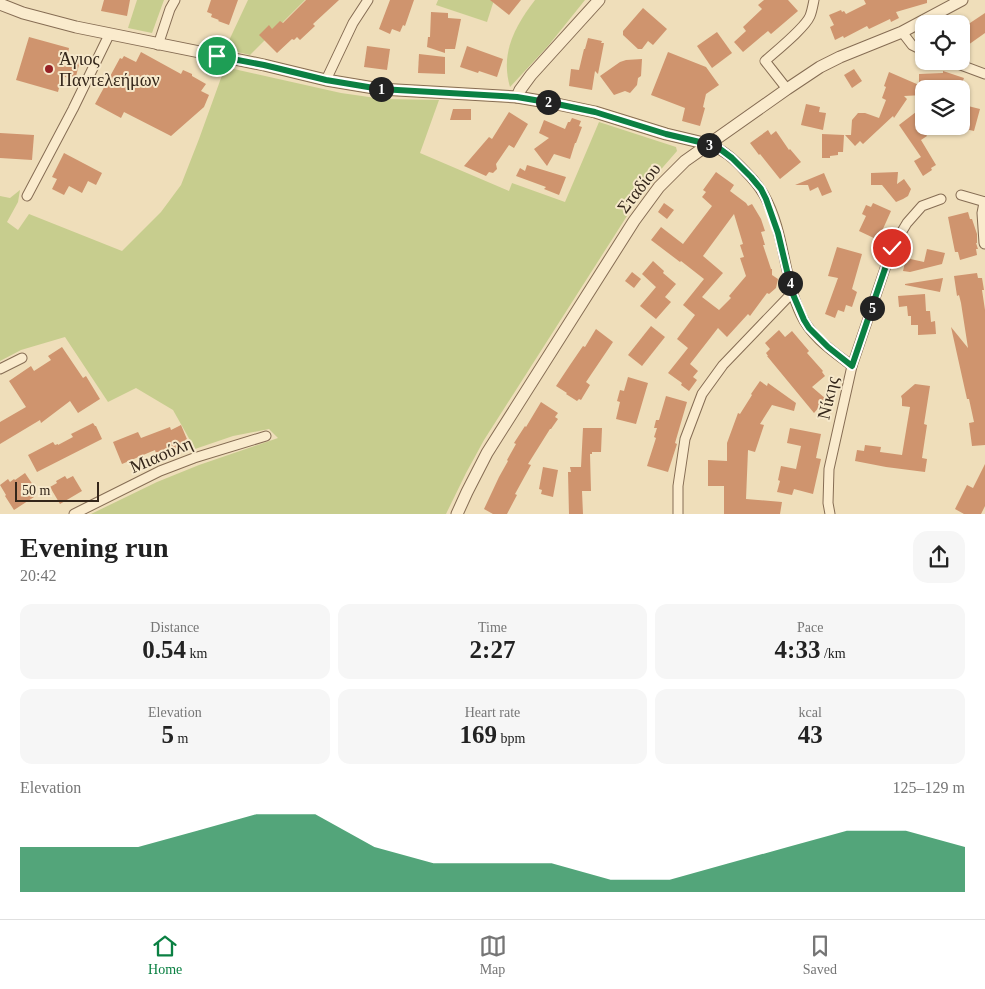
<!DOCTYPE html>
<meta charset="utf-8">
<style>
:root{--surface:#fff;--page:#f6f6f6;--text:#222;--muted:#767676;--line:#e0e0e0;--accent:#0b8043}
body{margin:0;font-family:Georgia,serif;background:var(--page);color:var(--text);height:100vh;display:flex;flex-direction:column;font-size:19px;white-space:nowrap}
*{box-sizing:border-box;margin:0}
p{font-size:16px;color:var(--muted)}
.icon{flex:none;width:28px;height:28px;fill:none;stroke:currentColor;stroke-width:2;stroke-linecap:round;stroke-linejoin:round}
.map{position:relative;height:514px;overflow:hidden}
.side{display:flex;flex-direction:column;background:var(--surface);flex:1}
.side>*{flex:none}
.controls{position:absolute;left:915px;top:15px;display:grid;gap:10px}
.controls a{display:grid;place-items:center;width:55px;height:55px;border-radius:10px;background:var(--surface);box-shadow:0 1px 4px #0004;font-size:25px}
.scale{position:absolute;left:15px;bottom:12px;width:84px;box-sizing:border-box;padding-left:5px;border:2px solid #34261a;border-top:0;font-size:14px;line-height:18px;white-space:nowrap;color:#34261a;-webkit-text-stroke:4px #f6e8ca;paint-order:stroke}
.pin{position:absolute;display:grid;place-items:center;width:42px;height:42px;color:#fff;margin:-21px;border:2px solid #fff;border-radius:50%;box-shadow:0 1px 5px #0007}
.km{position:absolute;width:25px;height:25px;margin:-12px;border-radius:50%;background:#222;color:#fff;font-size:14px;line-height:25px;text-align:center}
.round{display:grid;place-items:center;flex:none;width:52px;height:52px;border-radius:15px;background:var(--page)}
.overview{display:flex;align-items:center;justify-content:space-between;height:85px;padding:0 20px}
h1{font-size:28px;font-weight:600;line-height:38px}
.metrics{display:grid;grid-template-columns:repeat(3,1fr);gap:8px;height:85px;padding:5px 20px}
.metrics div{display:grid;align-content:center;border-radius:12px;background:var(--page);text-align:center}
.metrics b{font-size:25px;font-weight:600}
.metrics small{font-size:14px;font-weight:400}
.metrics p{font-size:14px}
.chart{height:140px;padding:10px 20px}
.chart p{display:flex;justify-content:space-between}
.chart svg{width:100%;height:90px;margin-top:5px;fill:var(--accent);opacity:.7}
.dock{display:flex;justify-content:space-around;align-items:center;height:70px;border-top:1px solid var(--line);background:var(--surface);font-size:14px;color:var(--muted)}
.dock a{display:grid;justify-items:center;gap:2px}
.dock .current{color:var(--accent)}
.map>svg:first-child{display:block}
.green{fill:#c7cd8e}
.building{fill:#cf946e;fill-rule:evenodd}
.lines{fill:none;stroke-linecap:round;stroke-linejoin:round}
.minor-casing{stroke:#866d54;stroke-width:11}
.tertiary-casing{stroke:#866d54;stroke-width:13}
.minor{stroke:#faebcd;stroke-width:9}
.tertiary{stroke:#faebcd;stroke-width:11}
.route-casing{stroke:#fff;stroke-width:10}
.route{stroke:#0b8043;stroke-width:6}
.poi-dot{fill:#972226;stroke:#f6e8ca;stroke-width:2}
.labels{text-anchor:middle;stroke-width:4;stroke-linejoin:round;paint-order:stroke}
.poi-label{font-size:18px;fill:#34261a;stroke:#f6e8ca;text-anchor:start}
.street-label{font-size:18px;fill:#34261a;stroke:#f6e8ca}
</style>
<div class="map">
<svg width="985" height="514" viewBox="0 0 985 514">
<rect width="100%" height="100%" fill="#efdeba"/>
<g class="green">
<polygon points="137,0 164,0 152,33 128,28"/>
<polygon points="248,0 305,0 250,55 225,49"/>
<polygon points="438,0 494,0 487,22 436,5"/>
<path d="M535,0h50l-37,46 -38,41c-10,-34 5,-61 25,-87z"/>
<polygon points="225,67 341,93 383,99 439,100 420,153 509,191 512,183 565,202 599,122 676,147 677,151 650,182 634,205 484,440 466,473 446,514 91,514 157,482 199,465 278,438 269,429 233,436 195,449 173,410 136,388 108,402 65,337 21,350 0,361 0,196 10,198 20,190 18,202 7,222 18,230 29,214 122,251 161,212 181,185 199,139"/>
</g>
<g class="building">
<polygon points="104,0 130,0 127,16 101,11"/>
<polygon points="211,0 238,0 229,25 218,21 219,20 211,17 212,14 207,12"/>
<polygon points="306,0 339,0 313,24 315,26 300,40 297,37 294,40 292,39 277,53 259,35 269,25 272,29 280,21 283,23"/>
<polygon points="390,0 414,0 405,26 403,25 400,32 392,29 390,34 379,29"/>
<polygon points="490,0 521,0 509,15"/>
<polygon points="764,0 788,0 798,11 771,34 768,31 743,52 734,42 746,31 743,27 762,9 758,5"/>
<polygon points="864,0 927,0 927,3 896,12 899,18 891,22 890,19 869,29 867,26 844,38 843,36 835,40 830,27 834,25 829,15 841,10 842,12 844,11 846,14 866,4"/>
<polygon points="643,8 667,29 653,45 648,41 642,49 638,49 623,35 623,31"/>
<polygon points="431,12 448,13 448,18 461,19 455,49 445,49 445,53 427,47 428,37 430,37"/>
<polygon points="985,13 985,33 961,50 961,29"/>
<polygon points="717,32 732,53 712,68 697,46"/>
<polygon points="29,37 69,48 67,58 80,61 75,80 62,76 58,92 16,80"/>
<polygon points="588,38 602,41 601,43 604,43 598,74 595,71 592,90 569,86 571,69 579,70 584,49 585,49"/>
<polygon points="367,46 390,49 387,70 364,67"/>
<polygon points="467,46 503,59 497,77 479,71 478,73 460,67"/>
<polygon points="141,52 181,74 183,70 192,74 192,76 206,84 201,91 209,95 204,107 171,136 124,112 121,118 95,104 120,58 122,59 124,56 136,62"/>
<polygon points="668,52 706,67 719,85 706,94 703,107 705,108 700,126 682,121 685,108 651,95"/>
<polygon points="419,54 445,57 445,74 418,73"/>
<polygon points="642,59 641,76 638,78 637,85 630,93 625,91 614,95 600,76 620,62 626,60"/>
<polygon points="854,69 862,81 852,88 844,75"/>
<polygon points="943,71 964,78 960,89 924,89 924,95 904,96 907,99 894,118 893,116 863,144 860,141 855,146 845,135 851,135 852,120 858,113 865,113 879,118 886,100 882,98 886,87 884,86 889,72 919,85 919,74 943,73"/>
<polygon points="806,104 820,107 819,112 826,113 823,130 801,125"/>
<polygon points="964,105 980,109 974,131 961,128 961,117"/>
<polygon points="453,109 471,109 471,120 450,120"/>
<polygon points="509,112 528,124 514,148 509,145 496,164 497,169 493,173 489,172 486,176 464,166 489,137 492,139"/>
<polygon points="916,112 922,120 917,123 927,136 921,140 936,165 931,168 932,170 923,176 914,161 921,157 899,125"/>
<polygon points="572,118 581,121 579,126 582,127 576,143 575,143 570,159 554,154 547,166 534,149 549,138 539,133 544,120 565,129 568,122 570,122"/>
<polygon points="768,130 771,135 776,131 789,150 790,149 801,162 780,179 760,154 759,155 750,143"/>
<polygon points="0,133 34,135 32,160 0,158"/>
<polygon points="822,134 844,135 843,152 838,152 838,155 830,156 830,158 822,158"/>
<polygon points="64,153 102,173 96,185 88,181 82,193 69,186 64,195 52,189 57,179 52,177"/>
<polygon points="527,165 566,177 559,195 544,189 546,187 516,176 520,168 525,171"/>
<path d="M716,172l18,13 -4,6 16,12 2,3 4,-2 9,15 4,12 -4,1 4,13h-2l8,24h1v6l6,4 -2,9 -7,6 -2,-1 -17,23 -2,-2 -21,23 -9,-9 -28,36 8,7 -5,6 4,3 -8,11 -8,-6 1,-2 -14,-10 20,-25 -11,-9 18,-24 -12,-10 21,-26 -23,-18 -1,1 -29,-22 10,-13 22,17 29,-38 -10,-9 4,-5 -3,-2zM734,214l9,30 -3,1 4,12 -4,1 6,18 -17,20 2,2 -12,12 -17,-13 21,-24 -20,-17z"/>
<polygon points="898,172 897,184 904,179 911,189 908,196 903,199 896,202 882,185 871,185 871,173"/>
<polygon points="824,173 832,192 822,196 818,187 810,191 808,185 795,185"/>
<polygon points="664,203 674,210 667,219 658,212"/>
<polygon points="873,203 891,211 878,240 859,231 866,216 862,214 866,205 871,207"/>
<polygon points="968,212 970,219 972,219 977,234 977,243 976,243 978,249 976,249 977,255 960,260 958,252 955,252 948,217"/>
<polygon points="837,247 862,254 852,289 857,292 852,307 846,305 844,312 838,310 835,318 825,314 838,278 828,276"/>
<polygon points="927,249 945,253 942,264 910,272 903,271 906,258 924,262"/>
<polygon points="653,261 664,271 663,273 676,284 665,297 671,302 656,319 640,306 656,287 642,274"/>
<polygon points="632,272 641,279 634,288 625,281"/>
<polygon points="977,273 978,278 982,278 984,290 982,290 985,310 985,445 972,446 969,423 974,422 969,399 967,399 951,327 968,348 961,303 959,295 957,296 954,276"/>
<polygon points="943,278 940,292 905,285 905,284"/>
<polygon points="925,294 926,311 930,311 931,322 935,321 936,334 918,335 918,325 911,325 911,316 908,316 907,306 899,307 898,296"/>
<polygon points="651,326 665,337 642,366 628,355"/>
<polygon points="596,329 613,342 586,382 590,385 581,400 579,399 577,401 566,394 567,393 556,386 570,365 583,346 585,347"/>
<polygon points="779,330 785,337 792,331 809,351 807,353 823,371 822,372 825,376 812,387 826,399 814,413 767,356 768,356 766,353 770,349 765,343"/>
<polygon points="62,347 83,378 86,376 100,399 78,413 70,401 41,423 40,420 0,444 0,422 26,407 9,381 31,366 34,371 51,360 48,356"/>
<polygon points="628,377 648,383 636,424 616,419 620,402 617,401 620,390 624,391"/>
<polygon points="760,381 767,386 768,383 796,403 794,411 772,405 760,424 764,425 755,452 748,450 746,499 782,502 780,514 724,514 724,486 708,486 708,460 727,461 727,443 738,413 740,414 752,395 751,394"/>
<polygon points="915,384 930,386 924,424 927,425 922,458 927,459 925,472 886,467 855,461 857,450 864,451 865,445 881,447 880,452 902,455 910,407 902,406 902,399 901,396"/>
<polygon points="666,396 687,402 675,443 677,444 668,472 647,466 656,438 654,437 657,428 654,428 656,420 659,420"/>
<polygon points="541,402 558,413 555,417 558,419 551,429 550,429 528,464 531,465 515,494 517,495 507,514 493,514 484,509 499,477 508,461 507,460 516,444 514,443 525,426 526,427"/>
<polygon points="93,423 95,426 96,426 102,439 37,472 28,455 53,442 55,445 58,444 58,445 73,437 71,434"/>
<polygon points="181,425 189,444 157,457 155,450 122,464 113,442 138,432 141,438 170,427 171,430"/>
<polygon points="583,428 602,428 601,452 592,452 592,454 590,454 591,491 582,491 583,514 569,514 568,472 571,472 570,467 581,467"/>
<polygon points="790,428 821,434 816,458 821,459 813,494 794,489 792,495 777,492 780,481 778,480 781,466 796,469 801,446 787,443"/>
<polygon points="985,464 985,506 981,514 964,514 955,509 967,485 973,488"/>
<polygon points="543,467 558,470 553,497 541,494 542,490 539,489"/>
<polygon points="25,473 37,491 32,494 34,497 14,510 5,496 6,495 0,485 8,479 10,482 14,479 15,480"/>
<polygon points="65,476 67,479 73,476 82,491 60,504 50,487 57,483 56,481"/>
</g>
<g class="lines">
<g class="minor-casing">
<g id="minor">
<polyline points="902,32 912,45 924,51"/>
<polyline points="158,45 170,9 175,0"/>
<polyline points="950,61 985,74"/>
<polyline points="326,80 353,23 368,0"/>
<path d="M787,89l-22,-28c11,-10 40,-33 45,-45 2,-5 3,-11 4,-16"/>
<path d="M708,144c16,6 26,15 37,27 7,7 14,15 19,24 21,37 19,82 37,120 10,22 33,37 51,51"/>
<polyline points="961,195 985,202"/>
<polyline points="27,196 73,109 109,35"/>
<polyline points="0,369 22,358"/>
<polyline points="74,514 160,471 194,458 266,436"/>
<polyline points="678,514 678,486 685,439 702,394 723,365 793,292"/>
<polyline points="830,514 828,503 829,469 852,366 892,248 907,223 922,206 941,199"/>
</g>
</g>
<g class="tertiary-casing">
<g id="tertiary">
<polyline points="0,4 23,13 76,27 264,65 326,80 380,89 517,97 552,103 595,112 666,134 708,144"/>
<polyline points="517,97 520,90 531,75 599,0"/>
<polyline points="985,203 983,213 985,243"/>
<polyline points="457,514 467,492 487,453 634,221 659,187 685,161 787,89 820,67 840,57 902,32 962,0"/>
</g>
</g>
<use href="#minor" class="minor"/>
<use href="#tertiary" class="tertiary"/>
</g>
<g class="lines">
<g class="route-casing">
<polyline id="route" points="217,56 264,65 326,80 380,89 517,97 552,103 595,112 666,134 708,144 720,149 732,158 751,177 761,189 766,199 778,233 792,292 804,320 809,328 828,347 852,366 892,248"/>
</g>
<use href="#route" class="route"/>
</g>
<circle class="poi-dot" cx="49" cy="69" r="5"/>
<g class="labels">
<g class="poi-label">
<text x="59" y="65">Άγιος<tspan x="59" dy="21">Παντελεήμων</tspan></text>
</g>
<g class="street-label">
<text transform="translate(639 188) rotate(-52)" y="6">Σταδίου</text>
<text transform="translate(828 398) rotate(-77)" y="6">Νίκης</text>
<text transform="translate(161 455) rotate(-23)" y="6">Μιαούλη</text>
</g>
</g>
</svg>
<div class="controls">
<a><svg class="icon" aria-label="locate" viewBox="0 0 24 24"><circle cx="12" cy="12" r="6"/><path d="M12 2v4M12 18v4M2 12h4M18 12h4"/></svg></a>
<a><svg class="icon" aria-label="layers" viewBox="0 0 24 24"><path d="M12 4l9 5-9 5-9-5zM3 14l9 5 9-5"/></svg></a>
</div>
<div class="scale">50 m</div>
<div class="pin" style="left:217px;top:56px;background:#1e9e55"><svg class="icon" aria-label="arrive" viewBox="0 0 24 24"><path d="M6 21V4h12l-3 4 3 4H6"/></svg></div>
<div class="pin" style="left:892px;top:248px;background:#d93025"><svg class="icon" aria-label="check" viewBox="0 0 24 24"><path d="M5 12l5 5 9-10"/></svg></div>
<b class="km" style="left:381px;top:89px">1</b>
<b class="km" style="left:548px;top:102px">2</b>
<b class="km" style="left:709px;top:145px">3</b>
<b class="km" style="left:790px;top:283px">4</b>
<b class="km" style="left:872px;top:308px">5</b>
</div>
<section class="side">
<div class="overview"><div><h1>Evening run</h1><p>20:42</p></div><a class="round"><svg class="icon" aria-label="share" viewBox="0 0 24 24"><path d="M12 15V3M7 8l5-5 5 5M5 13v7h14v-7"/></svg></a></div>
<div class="metrics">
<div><p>Distance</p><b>0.54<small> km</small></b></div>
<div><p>Time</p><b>2:27</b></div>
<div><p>Pace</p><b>4:33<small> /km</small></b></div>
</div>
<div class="metrics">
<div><p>Elevation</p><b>5<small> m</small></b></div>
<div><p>Heart rate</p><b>169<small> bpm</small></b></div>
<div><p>kcal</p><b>43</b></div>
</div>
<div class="chart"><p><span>Elevation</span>125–129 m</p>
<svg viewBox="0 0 160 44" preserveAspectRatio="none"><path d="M0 44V22L10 22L20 22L30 14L40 6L50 6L60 22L70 30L80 30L90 30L100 38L110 38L120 30L130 22L140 14L150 14L160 22V44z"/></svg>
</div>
</section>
<nav class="dock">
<a class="current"><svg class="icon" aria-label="home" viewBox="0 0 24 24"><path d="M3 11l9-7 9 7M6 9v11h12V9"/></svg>Home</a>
<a><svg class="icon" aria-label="map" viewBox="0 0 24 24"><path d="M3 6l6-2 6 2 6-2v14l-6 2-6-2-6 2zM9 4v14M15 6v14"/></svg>Map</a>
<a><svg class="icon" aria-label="saved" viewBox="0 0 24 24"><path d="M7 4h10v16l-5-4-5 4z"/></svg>Saved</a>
</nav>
